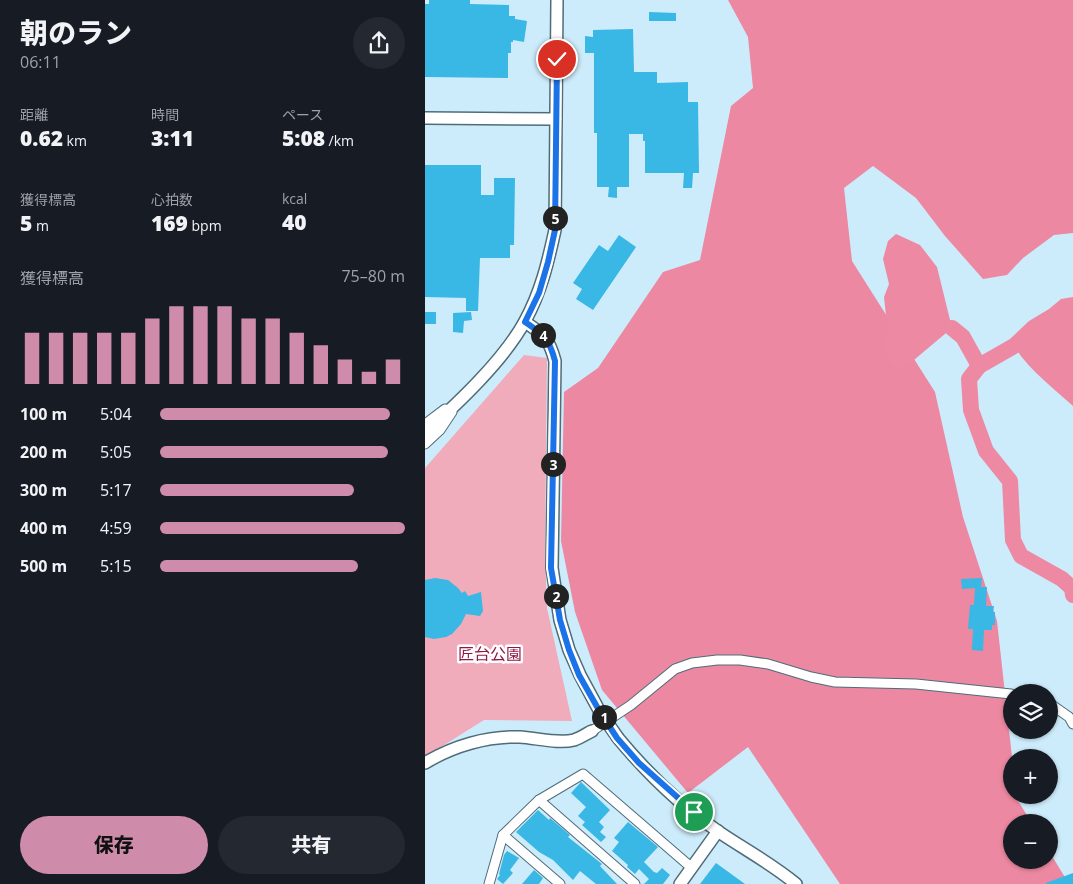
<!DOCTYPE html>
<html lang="ja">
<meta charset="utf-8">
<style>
:root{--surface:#171b24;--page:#242831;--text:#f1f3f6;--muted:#9ea1a6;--accent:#ce8caa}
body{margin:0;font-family:"Open Sans","Noto Sans JP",sans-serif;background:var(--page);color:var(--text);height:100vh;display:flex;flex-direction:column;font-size:19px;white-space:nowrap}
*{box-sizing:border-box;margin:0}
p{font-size:16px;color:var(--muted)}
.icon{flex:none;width:28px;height:28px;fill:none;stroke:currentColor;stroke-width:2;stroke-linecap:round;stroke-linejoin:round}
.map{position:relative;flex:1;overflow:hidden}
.panel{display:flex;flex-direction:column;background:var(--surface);width:425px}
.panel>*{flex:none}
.controls{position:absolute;left:578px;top:684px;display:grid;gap:10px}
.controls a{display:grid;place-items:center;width:55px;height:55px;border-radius:50%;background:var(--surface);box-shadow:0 1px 4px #0004;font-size:25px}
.pin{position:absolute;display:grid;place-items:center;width:42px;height:42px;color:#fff;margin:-21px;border:2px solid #fff;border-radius:50%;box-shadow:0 1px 5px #0007}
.km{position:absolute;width:25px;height:25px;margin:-12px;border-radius:50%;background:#222;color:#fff;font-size:14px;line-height:25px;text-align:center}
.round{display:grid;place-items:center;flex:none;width:52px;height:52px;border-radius:26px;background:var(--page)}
.summary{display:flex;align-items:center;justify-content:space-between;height:85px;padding:0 20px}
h1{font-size:28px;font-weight:800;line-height:38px}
.metrics{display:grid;grid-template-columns:repeat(3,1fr);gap:8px;height:85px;padding:5px 20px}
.metrics div{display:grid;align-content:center}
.metrics b{font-size:21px;font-weight:800}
.metrics small{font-size:14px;font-weight:400}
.metrics p{font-size:14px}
.chart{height:140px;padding:10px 20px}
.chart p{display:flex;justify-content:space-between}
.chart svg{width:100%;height:90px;margin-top:5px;stroke:var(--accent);stroke-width:6}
.primary-button{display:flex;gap:10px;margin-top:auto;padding:10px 20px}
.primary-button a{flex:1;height:58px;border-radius:30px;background:var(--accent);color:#111;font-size:20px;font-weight:800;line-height:58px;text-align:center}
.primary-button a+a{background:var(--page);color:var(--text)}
ul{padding:0 20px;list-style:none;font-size:16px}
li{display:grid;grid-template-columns:80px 60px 1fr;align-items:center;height:38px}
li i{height:12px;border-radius:6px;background:var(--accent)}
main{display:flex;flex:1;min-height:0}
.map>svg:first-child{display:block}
.green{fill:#f0acbb}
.forest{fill:#ec88a1}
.water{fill:#ed89a2}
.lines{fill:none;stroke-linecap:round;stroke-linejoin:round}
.river{stroke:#ed89a2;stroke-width:16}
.building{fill:#39b7e5}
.street-casing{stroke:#4f6c78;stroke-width:11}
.secondary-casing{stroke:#4f6c78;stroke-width:14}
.street{stroke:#fff;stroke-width:9}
.secondary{stroke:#fff;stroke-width:11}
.secondary-bridge-casing{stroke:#4f6c78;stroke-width:14;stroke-linecap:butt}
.secondary-bridge{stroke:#fff;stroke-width:11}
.route-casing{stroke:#fff;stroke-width:10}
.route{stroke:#1a73e8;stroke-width:6}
.labels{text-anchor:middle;stroke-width:5;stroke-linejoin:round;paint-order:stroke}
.park-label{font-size:16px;fill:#8f1845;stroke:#fff}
</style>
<main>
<section class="panel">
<div class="summary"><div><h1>朝のラン</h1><p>06:11</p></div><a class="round"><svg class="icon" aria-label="share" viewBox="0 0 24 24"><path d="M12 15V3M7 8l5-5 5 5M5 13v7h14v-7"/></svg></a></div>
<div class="metrics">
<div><p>距離</p><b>0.62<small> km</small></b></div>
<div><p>時間</p><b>3:11</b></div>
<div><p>ペース</p><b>5:08<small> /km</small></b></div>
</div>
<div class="metrics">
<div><p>獲得標高</p><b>5<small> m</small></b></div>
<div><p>心拍数</p><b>169<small> bpm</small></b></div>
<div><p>kcal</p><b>40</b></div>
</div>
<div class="chart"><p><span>獲得標高</span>75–80 m</p>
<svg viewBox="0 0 160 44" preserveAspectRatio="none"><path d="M5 44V19M15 44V19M25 44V19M35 44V19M45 44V19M55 44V12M65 44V6M75 44V6M85 44V6M95 44V12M105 44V12M115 44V19M125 44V25M135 44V32M145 44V38M155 44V32"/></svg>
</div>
<ul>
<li><b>100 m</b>5:04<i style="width:94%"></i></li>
<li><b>200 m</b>5:05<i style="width:93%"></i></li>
<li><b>300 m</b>5:17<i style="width:79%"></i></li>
<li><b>400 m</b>4:59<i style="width:100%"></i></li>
<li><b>500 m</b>5:15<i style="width:81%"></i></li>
</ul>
<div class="primary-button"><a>保存</a><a>共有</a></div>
</section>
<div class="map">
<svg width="648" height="884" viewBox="0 0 648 884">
<rect width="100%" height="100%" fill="#cdecfb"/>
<polygon class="green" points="99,355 122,358 120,551 122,608 147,721 59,720 0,757 0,468"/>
<polygon class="forest" points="303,0 648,0 648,233 629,235 598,258 582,275 558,279 520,236 491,198 448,166 419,188 427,261 510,392 538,517 572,621 587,757 586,795 592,795 592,799 606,822 586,822 586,860 624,860 624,851 644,884 415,884 323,747 263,793 177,690 150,612 136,541 139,392 173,368 238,272 275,260 306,106 328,88 323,37"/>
<g class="water">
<polygon points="471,234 495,245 512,267 527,328 477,370 465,363 460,345 462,325 459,297 464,284 458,259 463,241"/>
<path d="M648,297v109c-21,-19 -50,-41 -63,-67l19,-18 20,-12 12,-10z"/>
</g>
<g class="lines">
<g class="river">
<polyline points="527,328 538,337 554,366 544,379 546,410 561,451 585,481 588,540 596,556 637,579 647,588 648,595"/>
<polyline points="554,366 589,346"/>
</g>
</g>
<g class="building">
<polygon points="4,0 45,0 45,4 84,5 84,16 90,16 90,19 102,21 99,42 88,40 88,42 86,42 86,53 83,53 83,78 0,77 0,4 4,4"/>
<polygon points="224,12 251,13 251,21 224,21"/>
<polygon points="208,29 209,72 232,72 232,83 263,82 263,102 273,102 274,173 268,173 267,188 258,188 259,173 220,173 220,141 218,141 218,134 204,134 204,187 192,187 192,198 183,197 184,187 172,187 172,133 169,133 169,53 160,53 160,36 168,37 168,30"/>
<polygon points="0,165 56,165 56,195 69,195 69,178 90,178 89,245 85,245 85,258 55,258 53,311 41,311 41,298 0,297"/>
<polygon points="194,235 211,247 168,310 151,299 157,289 148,283 174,245 183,251"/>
<rect x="0" y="312" width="11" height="12"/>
<polygon points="46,312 47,320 39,321 38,333 28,332 28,313"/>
<polygon points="10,578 23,580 33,588 37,593 40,591 43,596 56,592 58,611 55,616 41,614 36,624 27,634 21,637 9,639 0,637 0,580"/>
<polygon points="557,578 556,587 562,587 561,606 569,606 568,612 570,612 570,625 567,625 567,630 559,630 558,651 547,650 548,629 543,629 545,605 549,605 550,588 537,589 536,579"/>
<polygon points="156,782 185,810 174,822 179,827 175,832 181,837 176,842 157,825 160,822 153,816 161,807 146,793"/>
<polygon points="113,810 124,820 125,818 145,835 143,837 177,864 175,866 192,884 171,884 155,871 148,880 128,860 114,852 91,832"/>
<polygon points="203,822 233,847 219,862 229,872 232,873 237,868 245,875 238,884 219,884 224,879 214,869 210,874 202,867 203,865 187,851 194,842 189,838"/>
<polygon points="82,851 94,858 85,870 88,873 78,884 72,879 75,875 74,874 79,855"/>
<polygon points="291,863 320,884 275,884"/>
<polygon points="109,870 118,878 114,884 97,884"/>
<polygon points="648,873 648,884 621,884 621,883"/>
</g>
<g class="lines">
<g class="street-casing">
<g id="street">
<polyline points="0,424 20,409"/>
<polyline points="0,444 15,430 27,412"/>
<polyline points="624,703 644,717 648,724"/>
<polyline points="167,731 206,705 250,669 267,663 292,660 315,660 343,664 386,677 410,682 491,684 586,694"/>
<polyline points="114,800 210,884"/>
<polyline points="78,835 135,884"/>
<polyline points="64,884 78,835 114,800 158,774 267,868"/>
</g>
</g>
<g class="secondary-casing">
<g id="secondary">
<polyline points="0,118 131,119"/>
<path d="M100,322c19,13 24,16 30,39l-3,207 8,52 9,30 11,25 20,37"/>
<path d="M0,433c33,-30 79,-73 100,-112 16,-29 23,-59 30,-91l2,-230"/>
<path d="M193,738c29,35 63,68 101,94 25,17 53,32 77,52"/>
<path d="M0,763c28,-17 62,-27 95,-26 16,1 39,7 54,3 6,-2 12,-6 18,-9"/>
<polyline points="255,884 293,831"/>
</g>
</g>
<use href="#street" class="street"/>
<use href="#secondary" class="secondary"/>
<g class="secondary-bridge-casing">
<polyline id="secondary-bridge" points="175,712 193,738"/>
</g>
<use href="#secondary-bridge" class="secondary-bridge"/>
</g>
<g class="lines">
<g class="route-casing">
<path id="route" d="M132,59l-2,171 -7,32 -9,31 -14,29c19,13 24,16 30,39l-4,207 9,52 9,30 10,25 21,37 17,26 22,25 55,49"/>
</g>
<use href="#route" class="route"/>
</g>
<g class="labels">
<g class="park-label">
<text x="65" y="660">匠台公園</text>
</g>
</g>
</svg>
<div class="controls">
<a><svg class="icon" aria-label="layers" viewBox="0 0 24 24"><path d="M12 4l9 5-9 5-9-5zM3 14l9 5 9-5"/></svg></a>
<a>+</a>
<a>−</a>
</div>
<div class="pin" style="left:269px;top:812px;background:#1e9e55"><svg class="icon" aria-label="arrive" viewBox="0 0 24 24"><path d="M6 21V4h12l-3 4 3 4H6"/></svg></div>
<div class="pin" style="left:132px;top:59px;background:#d93025"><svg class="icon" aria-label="check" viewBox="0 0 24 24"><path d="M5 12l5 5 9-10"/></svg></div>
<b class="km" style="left:179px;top:717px">1</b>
<b class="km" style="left:131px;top:596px">2</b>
<b class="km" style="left:128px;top:464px">3</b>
<b class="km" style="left:118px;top:335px">4</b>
<b class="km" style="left:130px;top:218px">5</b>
</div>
</main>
